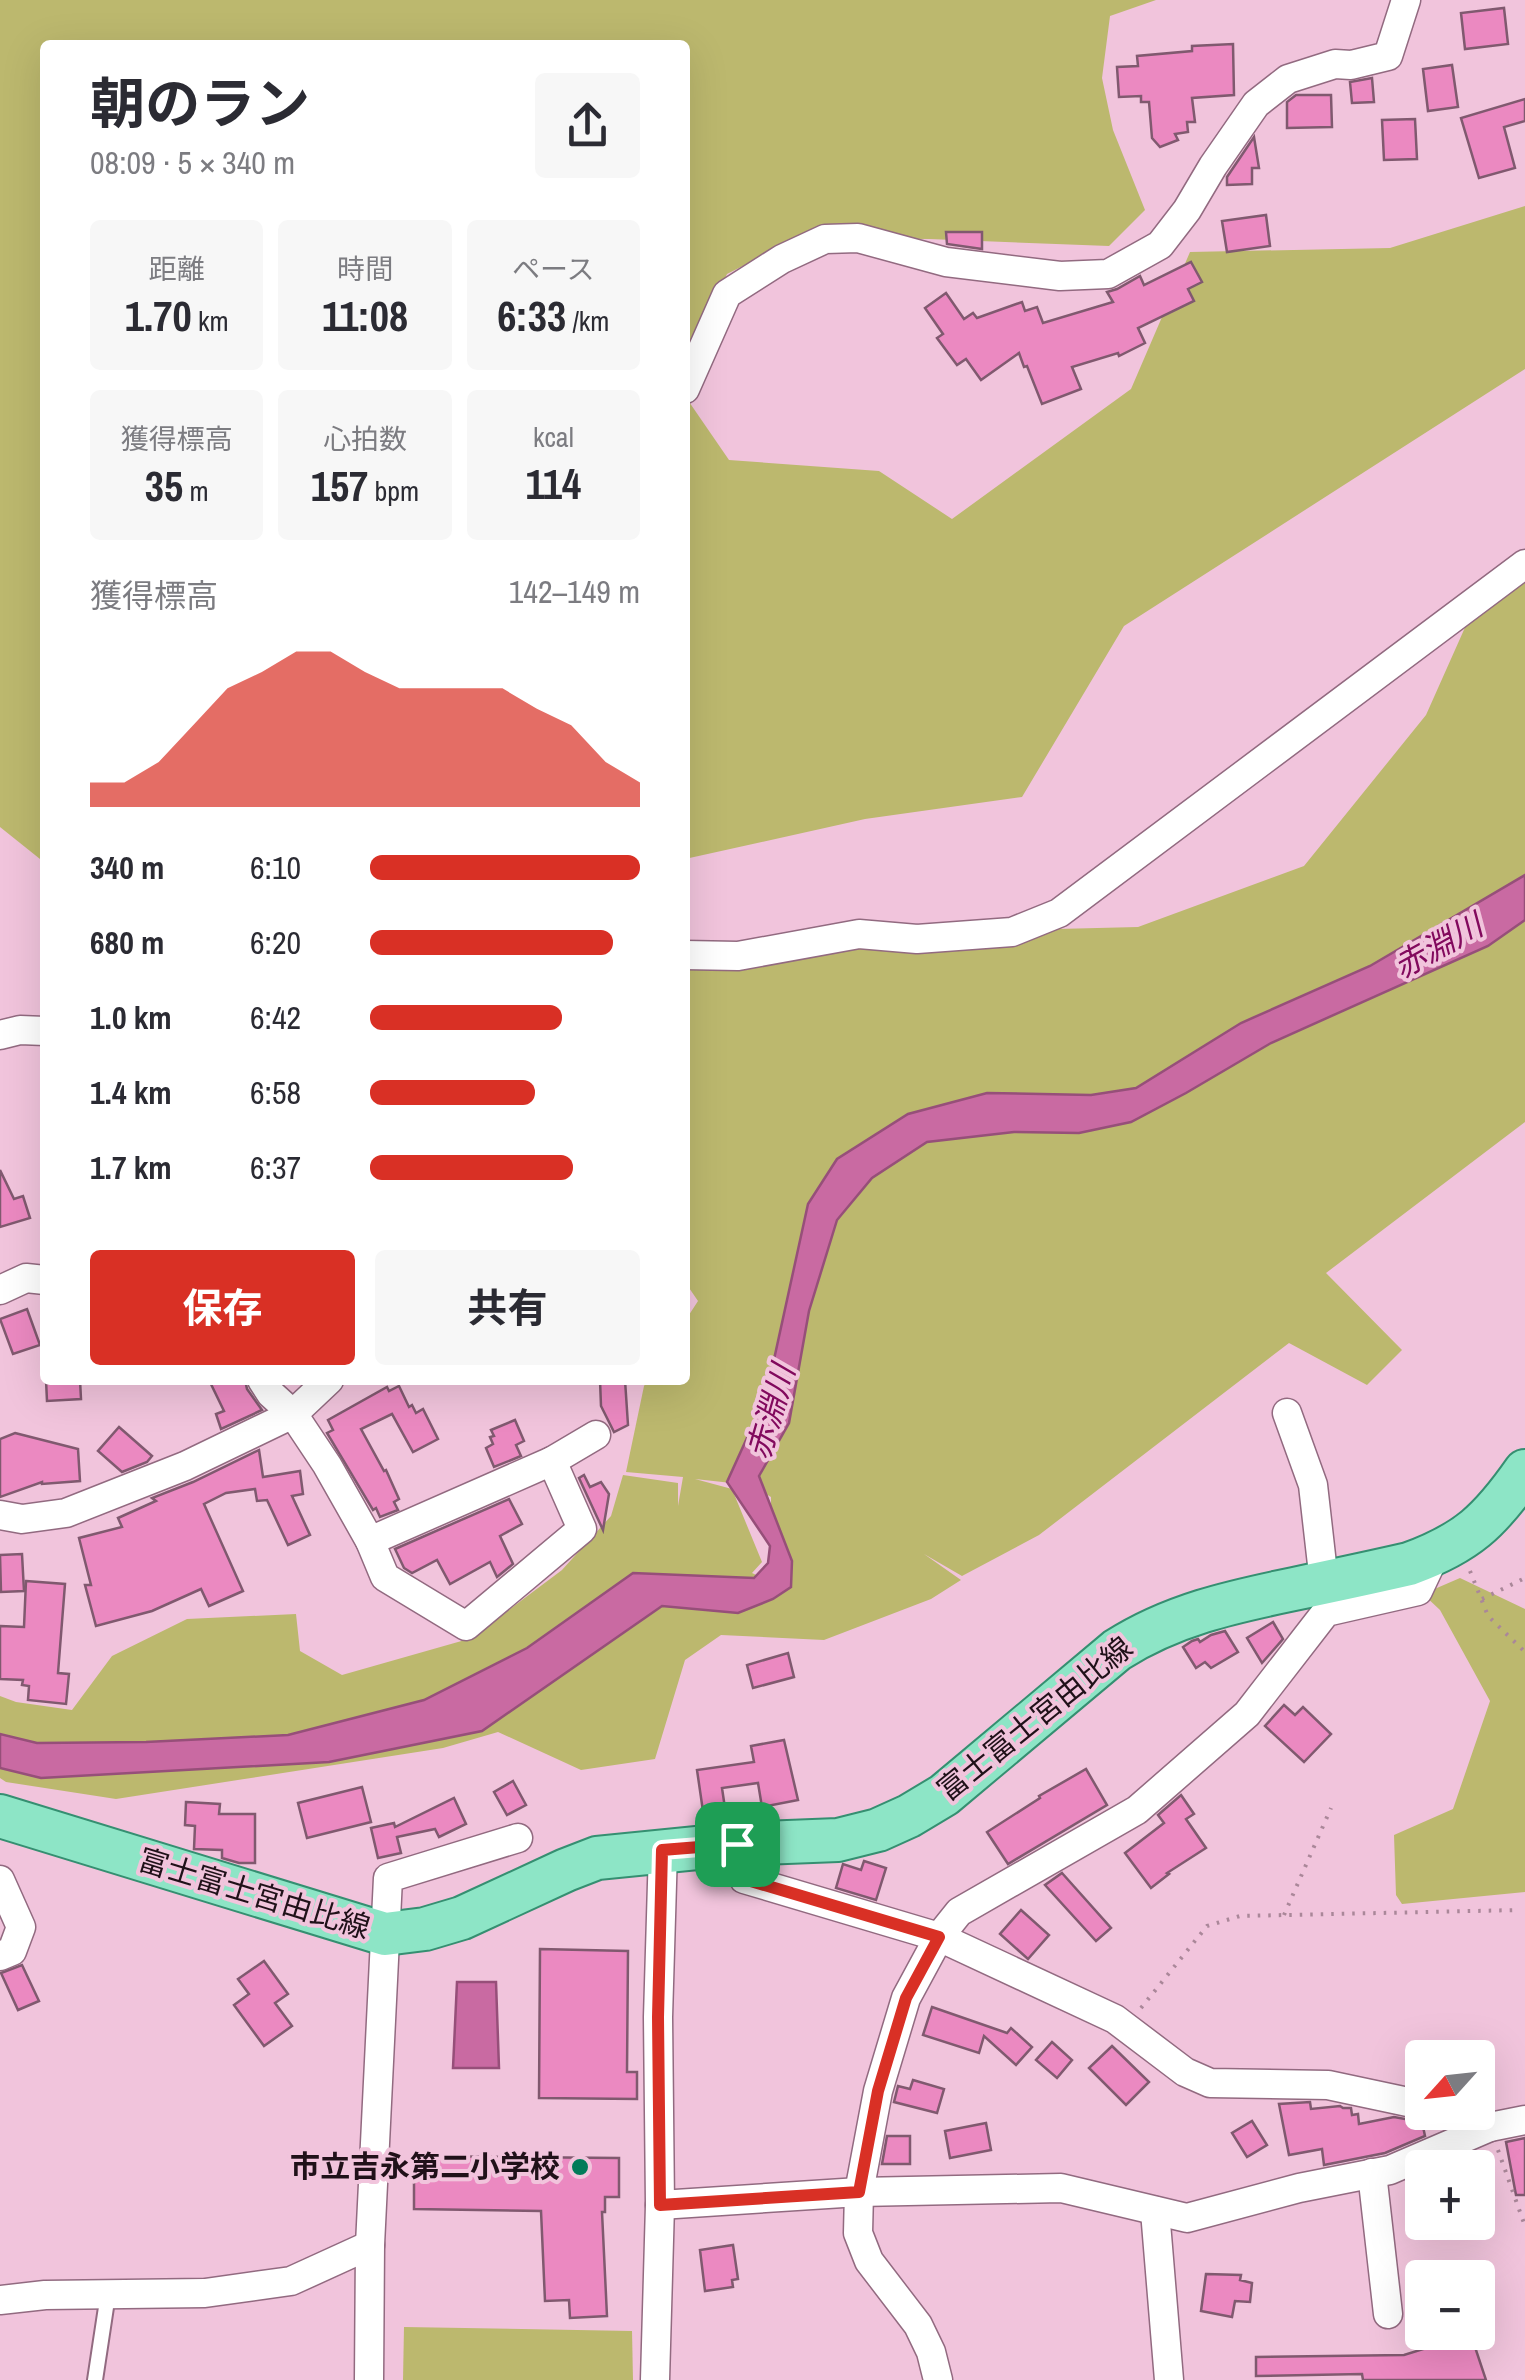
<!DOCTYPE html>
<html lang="ja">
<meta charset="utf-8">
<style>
:root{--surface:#fff;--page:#f7f7f7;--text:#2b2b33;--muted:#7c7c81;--accent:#d93025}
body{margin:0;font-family:"Archivo Narrow","Noto Sans JP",sans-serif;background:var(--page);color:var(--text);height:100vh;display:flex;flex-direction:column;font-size:38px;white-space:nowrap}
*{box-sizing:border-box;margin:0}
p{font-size:32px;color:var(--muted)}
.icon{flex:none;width:55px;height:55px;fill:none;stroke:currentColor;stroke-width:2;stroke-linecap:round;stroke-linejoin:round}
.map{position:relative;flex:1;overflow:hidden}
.side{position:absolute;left:40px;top:40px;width:650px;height:1345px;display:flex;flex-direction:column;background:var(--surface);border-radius:10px;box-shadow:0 10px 40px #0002}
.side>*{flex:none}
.needle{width:65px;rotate:243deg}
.fabs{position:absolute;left:1405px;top:2040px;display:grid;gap:20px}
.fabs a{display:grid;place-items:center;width:90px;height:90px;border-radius:10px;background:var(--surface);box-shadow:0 10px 40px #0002;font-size:50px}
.pin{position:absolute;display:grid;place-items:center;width:85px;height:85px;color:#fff;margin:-42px;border-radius:20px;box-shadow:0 5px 15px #0006}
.round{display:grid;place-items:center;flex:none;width:105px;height:105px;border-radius:10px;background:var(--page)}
.overview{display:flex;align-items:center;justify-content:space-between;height:170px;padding:0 50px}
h1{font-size:55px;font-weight:700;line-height:75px}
.stats{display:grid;grid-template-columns:repeat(3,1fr);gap:15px;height:170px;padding:10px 50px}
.stats div{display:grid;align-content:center;border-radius:10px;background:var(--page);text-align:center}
.stats b{font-size:42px;font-weight:700}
.stats small{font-size:28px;font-weight:400}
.stats p{font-size:28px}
.chart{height:280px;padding:20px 50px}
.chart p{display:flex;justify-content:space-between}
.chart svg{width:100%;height:180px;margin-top:10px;fill:var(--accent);opacity:.7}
.action{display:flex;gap:20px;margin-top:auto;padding:20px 50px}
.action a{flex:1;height:115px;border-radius:10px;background:var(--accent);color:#fff;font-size:40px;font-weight:700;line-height:115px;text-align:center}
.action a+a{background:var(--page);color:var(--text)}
ul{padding:0 50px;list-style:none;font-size:32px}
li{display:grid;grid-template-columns:160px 120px 1fr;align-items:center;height:75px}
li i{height:25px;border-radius:12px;background:var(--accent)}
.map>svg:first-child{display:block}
.green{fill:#bcb86e;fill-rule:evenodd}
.water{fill:#c96aa2;stroke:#964f79;stroke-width:2.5}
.building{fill:#eb89c1;stroke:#80596f;stroke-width:2.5}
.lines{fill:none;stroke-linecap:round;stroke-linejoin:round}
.lane-casing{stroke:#926a80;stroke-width:18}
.street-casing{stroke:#926a80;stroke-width:31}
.primary-casing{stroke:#358f71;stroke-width:46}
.path{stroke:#aa8799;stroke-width:4;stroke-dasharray:2.5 8;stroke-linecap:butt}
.lane{stroke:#fff;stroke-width:14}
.street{stroke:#fff;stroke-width:28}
.primary{stroke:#8de5c6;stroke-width:42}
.route-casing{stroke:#fff;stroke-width:20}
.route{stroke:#d93025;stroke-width:12}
.poi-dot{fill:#017b59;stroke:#f1c4dc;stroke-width:4}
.labels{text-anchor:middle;stroke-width:8;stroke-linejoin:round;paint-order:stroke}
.street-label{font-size:30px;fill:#201119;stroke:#f1c4dc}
.poi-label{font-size:30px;font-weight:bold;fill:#201119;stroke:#f1c4dc;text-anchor:end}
.water-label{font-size:32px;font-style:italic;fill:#82095d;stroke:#f1c4dc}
</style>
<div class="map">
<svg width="1525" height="2380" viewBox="0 0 1525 2380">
<rect width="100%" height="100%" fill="#f1c4dc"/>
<g class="green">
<polygon points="0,0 1156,0 1110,16 1102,78 1113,130 1145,210 1109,246 929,239 798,238 727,274 685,364 685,45 45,45 45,867 40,859 0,827"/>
<polygon points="1525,206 1525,369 1124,626 1022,797 865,819 685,859 685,396 729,460 879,471 952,519 1131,389 1190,252 1390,248"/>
<path d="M1525,577v545l-199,151 76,77 -35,35 -78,-42 -250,192 -77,41 -38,-22 37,26 -30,19 -107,41 -103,-5 -36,25 -30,99 -74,11 -83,-38 -55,16 -327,51 -110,-17 -6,-4v-82l16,6 56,8 40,-54 75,-37 109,-5 4,37 42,24 123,-35 25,-16 72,-54 49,-54 12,-41 55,8v23l5,-29 -57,-5 18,-86 4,-6h37v-59l13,-20 -13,-19v-325l174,-23 279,-7 166,-61 122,-151 41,-92zM695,1479l55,6 21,12v85l-19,-9 10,-11 -30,-73z"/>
<polygon points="1460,1578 1525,1609 1525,1892 1402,1904 1396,1895 1394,1835 1453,1809 1490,1701 1440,1610 1423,1594"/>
<polygon points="404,2327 632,2331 633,2380 403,2380"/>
</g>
<g class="water">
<polygon points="1525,875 1525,920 1488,946 1271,1043 1186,1093 1131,1122 1079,1133 1014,1132 927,1142 872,1178 837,1220 809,1311 789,1423 759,1476 792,1561 791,1587 773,1599 738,1613 662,1606 482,1731 329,1762 41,1778 0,1768 0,1734 37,1743 146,1742 288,1735 424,1700 527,1648 633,1573 754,1578 768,1563 770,1546 727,1482 766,1396 808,1204 837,1159 908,1114 987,1093 1091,1095 1136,1088 1241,1023 1370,966"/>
<polygon points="457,1982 496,1982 499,2068 453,2068"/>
</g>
<g class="building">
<polygon points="1504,8 1508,44 1465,49 1461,13"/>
<polygon points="1233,44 1234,95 1192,98 1195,122 1187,122 1188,132 1175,134 1178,140 1160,147 1152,138 1149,102 1141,102 1141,96 1119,97 1117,67 1138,66 1137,56 1192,51 1192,46"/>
<polygon points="1452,65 1458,107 1428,111 1423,69"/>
<polygon points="1372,78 1374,102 1352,103 1350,82"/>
<polygon points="1296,95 1331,95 1332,127 1287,128 1287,102"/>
<polygon points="1525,99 1525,121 1504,127 1515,168 1479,178 1461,118"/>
<polygon points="1415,119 1417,159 1384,160 1382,120"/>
<polygon points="1254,137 1259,168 1252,168 1252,184 1227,185 1227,177"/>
<polygon points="1266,215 1270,246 1227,252 1222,221"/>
<polygon points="946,232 982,232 982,249 947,244"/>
<polygon points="1191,262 1202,282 1188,289 1194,301 1138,328 1145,343 1119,356 1118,353 1072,367 1081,389 1042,404 1027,366 1024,367 1019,353 981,380 966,359 957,365 937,338 943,334 925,308 946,293 964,319 973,313 977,318 1022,302 1025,311 1037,307 1043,323 1113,302 1107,292 1117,289 1140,276 1144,285"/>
<polygon points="0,1170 14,1199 23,1196 30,1218 0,1227"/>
<polygon points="27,1309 40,1345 13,1354 0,1319"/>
<polygon points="46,1380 80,1380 81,1399 47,1401"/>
<polygon points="209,1380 245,1380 247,1389 262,1410 221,1429 216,1414 224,1411"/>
<polygon points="600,1380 625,1380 628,1425 614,1432 601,1406"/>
<polygon points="399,1386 409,1407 412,1405 416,1413 423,1409 438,1439 413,1452 392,1414 361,1429 384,1471 386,1470 399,1499 394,1502 398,1510 380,1517 376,1508 373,1510 327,1433 333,1430 328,1420 387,1387 389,1391"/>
<polygon points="515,1420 524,1441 516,1445 521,1456 494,1467 486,1448 493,1444 490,1437 494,1436 491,1430"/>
<polygon points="119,1427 152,1456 147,1462 122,1472 98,1451"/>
<polygon points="15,1433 78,1449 80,1481 42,1484 42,1482 0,1497 0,1439"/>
<polygon points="259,1450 263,1477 300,1471 303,1494 292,1496 310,1535 288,1545 267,1500 257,1501 255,1489 226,1493 204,1504 243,1591 209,1606 201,1589 152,1611 96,1626 85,1585 91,1585 79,1538 122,1527 118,1518 156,1501 152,1498 193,1482"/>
<polygon points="584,1475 590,1487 601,1482 609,1494 603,1530 579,1478"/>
<polygon points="509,1499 522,1524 500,1536 513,1564 497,1577 490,1562 450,1584 437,1560 412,1573 404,1568 395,1549"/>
<polygon points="22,1554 24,1591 1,1592 0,1555"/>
<polygon points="26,1581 65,1584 58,1673 69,1674 66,1704 28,1700 29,1686 22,1685 23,1680 0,1679 0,1626 24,1627"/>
<polygon points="1273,1622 1283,1639 1262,1663 1247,1638"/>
<polygon points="1225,1631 1238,1652 1211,1668 1205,1662 1196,1668 1183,1647 1192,1641 1198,1639 1200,1642 1211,1635"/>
<polygon points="788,1653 794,1677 753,1688 747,1665"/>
<polygon points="1284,1705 1295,1715 1303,1707 1331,1734 1304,1762 1265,1726"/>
<polygon points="784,1740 798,1800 762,1807 758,1783 722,1788 726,1815 704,1818 697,1770 754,1762 751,1746"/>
<polygon points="1086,1769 1107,1805 1008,1864 987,1832 1040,1798 1039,1796"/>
<polygon points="513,1781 526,1805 507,1815 494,1792"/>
<polygon points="362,1787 371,1822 307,1838 298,1803"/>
<polygon points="1181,1795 1194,1814 1186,1819 1206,1848 1167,1873 1169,1874 1151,1888 1125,1853 1164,1823 1158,1815"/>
<polygon points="454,1798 466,1824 439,1837 435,1829 397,1837 401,1853 378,1858 371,1828 394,1823 395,1827"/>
<polygon points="186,1802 220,1804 219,1814 255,1814 255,1863 239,1863 222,1858 222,1850 194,1849 195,1826 185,1825"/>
<polygon points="864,1861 886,1868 876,1900 836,1888 843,1864 861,1870"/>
<polygon points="1062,1873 1111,1928 1096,1941 1045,1885"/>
<polygon points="1021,1910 1049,1935 1028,1959 1000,1934"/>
<polygon points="540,1949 628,1951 627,2072 637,2072 637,2099 539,2098"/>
<polygon points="264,1961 288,1994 275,2003 292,2026 264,2046 234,2005 249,1994 238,1979"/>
<polygon points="22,1965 39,2001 18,2010 1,1973"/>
<polygon points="932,2007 1007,2033 1011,2028 1032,2047 1016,2065 984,2036 979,2053 923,2035"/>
<polygon points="1052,2042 1072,2060 1057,2078 1036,2060"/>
<polygon points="1112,2046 1149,2082 1126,2105 1089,2068"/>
<polygon points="913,2080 944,2089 937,2113 894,2102 898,2086 910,2089"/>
<polygon points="1310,2102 1311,2109 1340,2106 1343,2108 1351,2108 1352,2115 1358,2114 1359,2124 1394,2117 1422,2122 1425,2136 1385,2153 1324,2165 1322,2149 1289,2155 1279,2104"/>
<polygon points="1252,2121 1267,2145 1247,2157 1232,2133"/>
<polygon points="986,2123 991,2150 950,2158 945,2131"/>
<polygon points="887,2136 910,2136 910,2164 882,2164"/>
<polygon points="1525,2138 1525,2195 1516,2195 1506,2142"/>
<polygon points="414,2156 619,2158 619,2197 605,2197 605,2212 602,2212 607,2316 570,2318 569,2300 545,2301 541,2211 414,2209"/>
<polygon points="733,2245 738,2279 732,2280 733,2287 705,2291 700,2250"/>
<polygon points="1206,2274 1241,2275 1240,2280 1252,2283 1250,2302 1235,2301 1232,2317 1201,2311"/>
<polygon points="1443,2332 1470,2332 1486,2380 1363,2380 1362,2374 1256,2376 1256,2357 1404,2355 1446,2342"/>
</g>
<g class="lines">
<g class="lane-casing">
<polyline id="lane" points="95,2380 108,2294"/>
</g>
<g class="street-casing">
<g id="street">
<polyline points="685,389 727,294 782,259 825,239 858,238 946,262 1060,276 1108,274 1160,245 1187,210 1213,166 1256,104 1288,79 1335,64 1351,65 1388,56 1406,0"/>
<polyline points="685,955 738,956 859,934 917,939 1012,932 1059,913 1525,564"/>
<polyline points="0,1035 20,1030 45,1031"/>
<polyline points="0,1290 26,1278 45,1280"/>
<polyline points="262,1380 271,1394 293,1414 327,1465 370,1541 385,1577 466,1626 582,1529 552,1461"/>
<polyline points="1287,1413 1313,1485 1324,1582"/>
<polyline points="0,1515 22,1519 66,1513 185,1466 293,1414 329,1380"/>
<polyline points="370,1541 552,1461 596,1435"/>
<polyline points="737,1844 744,1879 939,1937 1115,2019 1185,2072 1210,2083 1328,2085 1422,2105"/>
<polyline points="0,1880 21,1927 12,1951 0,1956"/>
<polyline points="1456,2112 1490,2127 1525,2120"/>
<polyline points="1372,2173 1388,2314"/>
<polyline points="660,2205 859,2192 1061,2188 1187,2218 1299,2188 1390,2170 1490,2127"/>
<polyline points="1155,2211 1169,2380"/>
<polyline points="0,2300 45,2295 205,2293 291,2281 370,2245"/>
<polyline points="369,2380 370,2245 388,1878 518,1838"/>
<polyline points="655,2380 660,2205 658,2017 663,1850"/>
<polyline points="938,2380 931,2352 918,2325 869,2261 858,2233 859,2192 878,2091 906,1998 939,1937 959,1912 1137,1810 1247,1714 1326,1612 1418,1591 1435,1555"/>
</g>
</g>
<g class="primary-casing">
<path id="primary" d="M0,1816l385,118 40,-5 37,-11 104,-48 31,-12 140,-14 101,-4 40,-10 31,-14 35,-21 173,-145c55,-35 114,-48 177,-61 38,-8 76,-16 115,-25 58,-21 81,-43 116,-93"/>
</g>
<g class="path">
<polyline points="1470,1571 1488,1616 1525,1652"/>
<polyline points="1482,1599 1525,1578"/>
<polyline points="1284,1915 1331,1808"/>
<polyline points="1141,2008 1207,1926 1240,1916 1519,1910"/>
<polyline points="1498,2150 1525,2226"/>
</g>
<use href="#lane" class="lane"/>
<use href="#street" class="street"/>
<use href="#primary" class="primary"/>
</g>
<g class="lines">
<g class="route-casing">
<polygon id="route" points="737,1844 744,1879 939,1937 906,1998 878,2091 859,2192 660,2205 658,2017 662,1850"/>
</g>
<use href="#route" class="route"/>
</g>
<circle class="poi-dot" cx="580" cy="2167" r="10"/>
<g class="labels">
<g class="street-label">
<text transform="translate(1035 1719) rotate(-39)" y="10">富士富士宮由比線</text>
<text transform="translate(254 1894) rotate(17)" y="10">富士富士宮由比線</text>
</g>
<g class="poi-label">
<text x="560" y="2177">市立吉永第二小学校</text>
</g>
<g class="water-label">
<text transform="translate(1438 946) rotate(-29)" y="11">赤淵川</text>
<text transform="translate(771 1412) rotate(-74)" y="11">赤淵川</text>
</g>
</g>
</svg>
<div class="fabs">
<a><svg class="needle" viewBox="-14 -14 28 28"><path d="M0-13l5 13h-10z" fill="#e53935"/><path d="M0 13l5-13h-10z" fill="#7c7c81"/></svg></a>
<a>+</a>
<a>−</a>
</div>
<div class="pin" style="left:737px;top:1844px;background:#1e9e55"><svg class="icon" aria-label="arrive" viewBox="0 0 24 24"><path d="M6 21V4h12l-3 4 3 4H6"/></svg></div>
<section class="side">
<div class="overview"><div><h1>朝のラン</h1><p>08:09 · 5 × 340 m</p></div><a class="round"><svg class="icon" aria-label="share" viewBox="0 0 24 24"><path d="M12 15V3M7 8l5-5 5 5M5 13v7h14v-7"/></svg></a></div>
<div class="stats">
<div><p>距離</p><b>1.70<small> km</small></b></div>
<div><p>時間</p><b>11:08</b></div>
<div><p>ペース</p><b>6:33<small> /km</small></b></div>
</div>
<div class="stats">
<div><p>獲得標高</p><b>35<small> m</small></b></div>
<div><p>心拍数</p><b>157<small> bpm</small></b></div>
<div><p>kcal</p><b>114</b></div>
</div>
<div class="chart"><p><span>獲得標高</span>142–149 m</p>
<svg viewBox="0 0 160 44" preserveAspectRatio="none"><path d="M0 44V38L10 38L20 33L30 24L40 15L50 11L60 6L70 6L80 11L90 15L100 15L110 15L120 15L130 20L140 24L150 33L160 38V44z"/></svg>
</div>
<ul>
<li><b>340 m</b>6:10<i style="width:100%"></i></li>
<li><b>680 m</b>6:20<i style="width:90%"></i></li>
<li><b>1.0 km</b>6:42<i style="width:71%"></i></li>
<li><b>1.4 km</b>6:58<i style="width:61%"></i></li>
<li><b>1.7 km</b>6:37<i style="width:75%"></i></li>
</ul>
<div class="action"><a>保存</a><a>共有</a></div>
</section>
</div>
